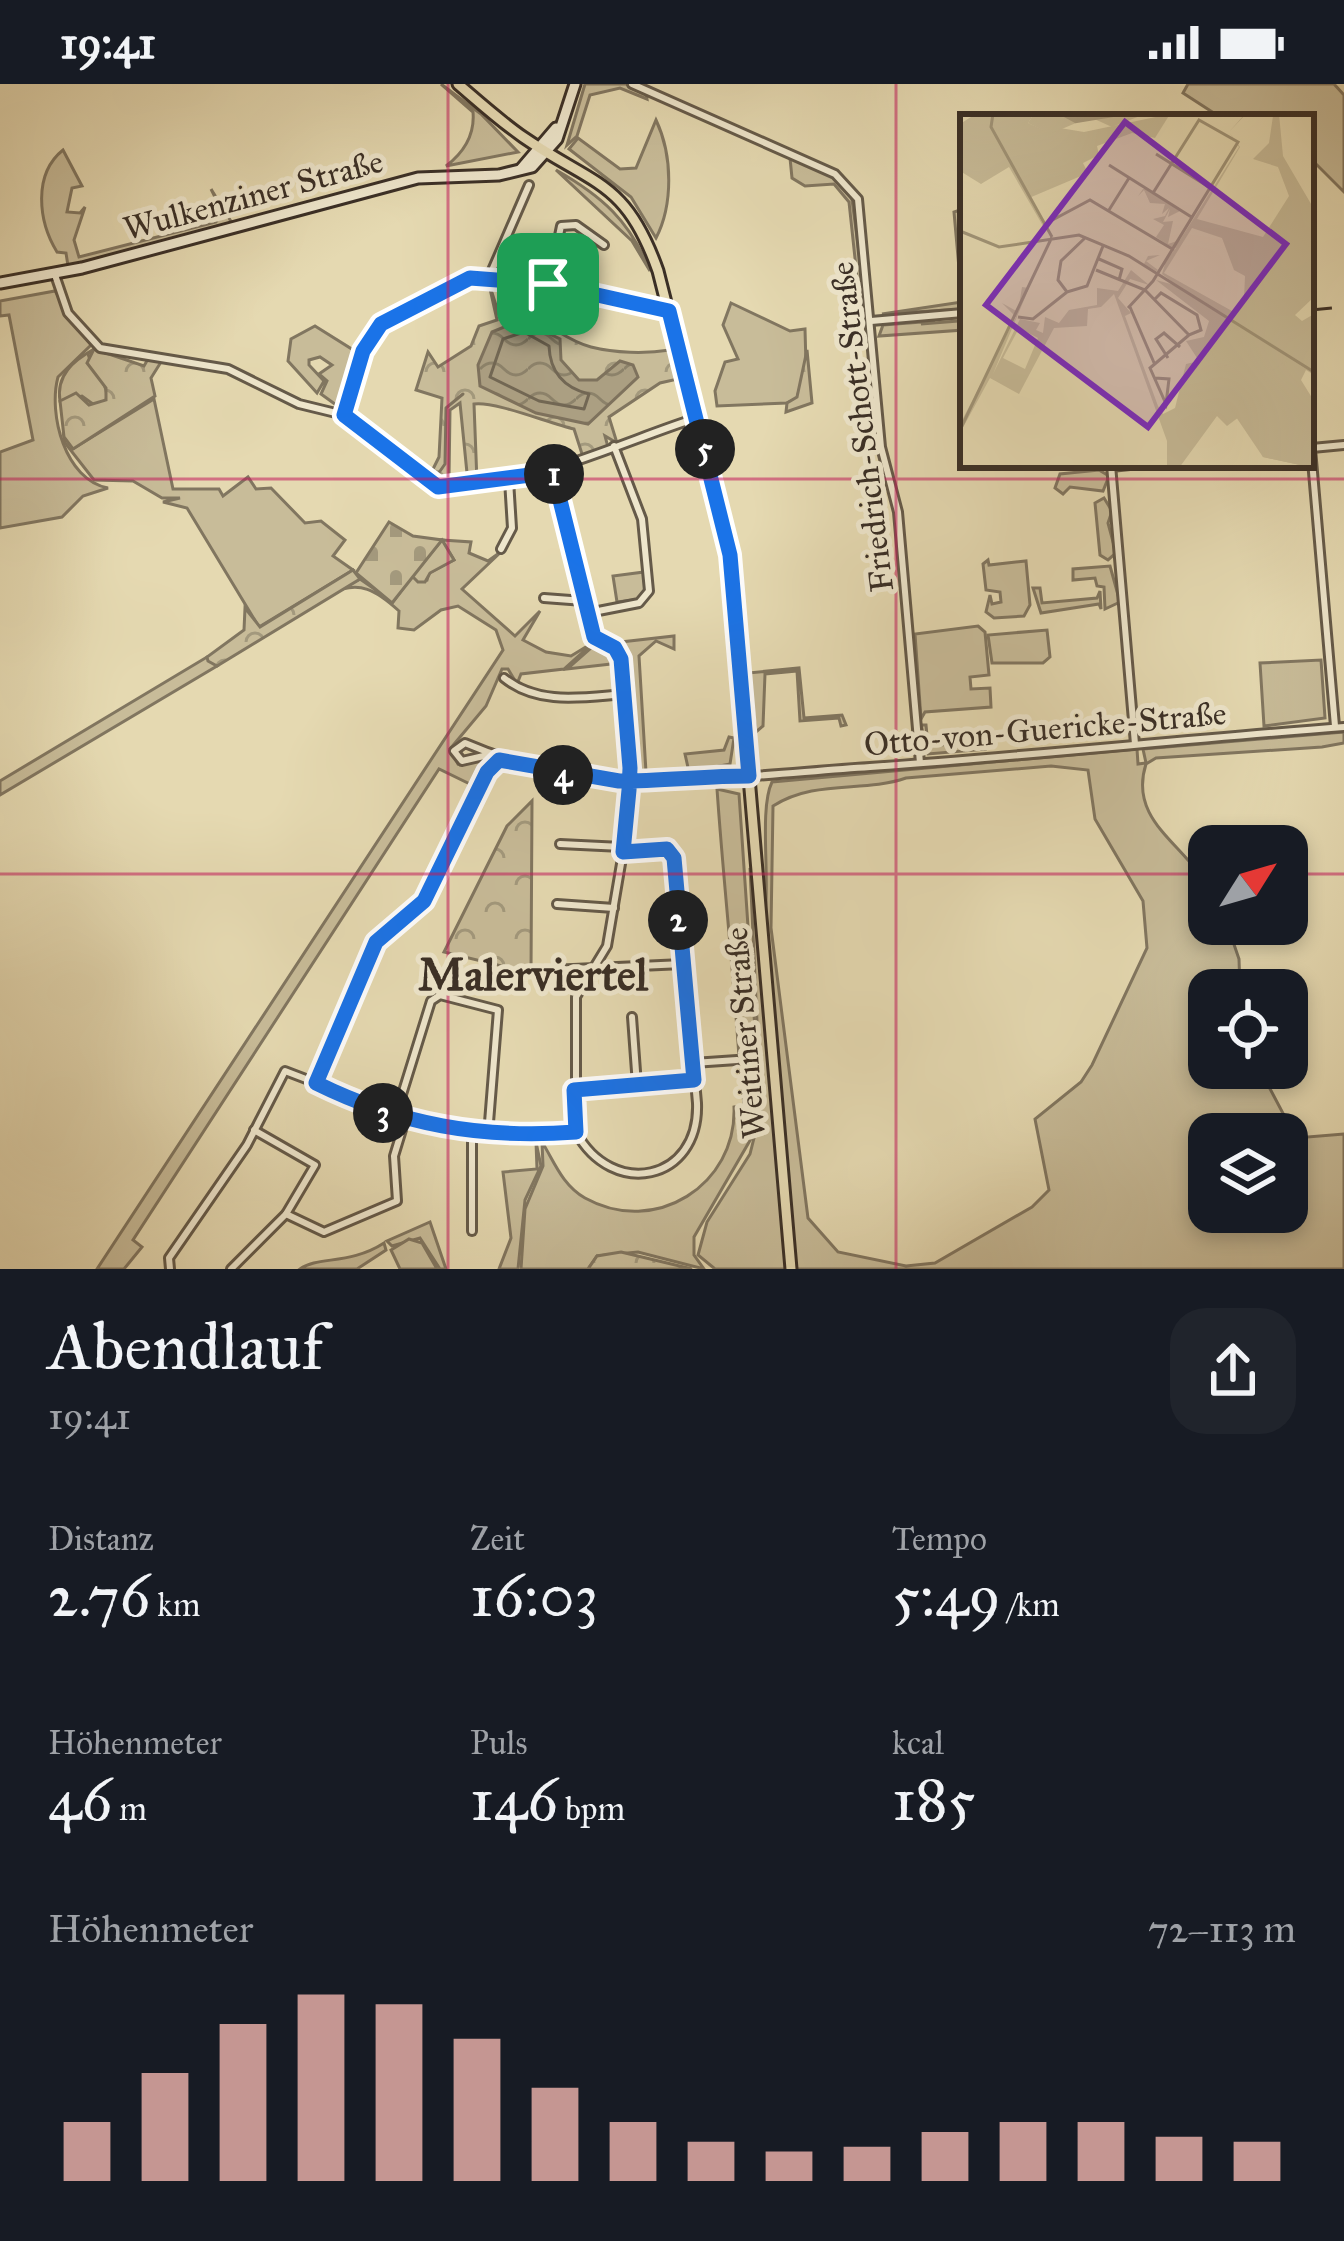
<!DOCTYPE html>
<html lang="de">
<meta charset="utf-8">
<style>
:root{--surface:#171b24;--page:#20242c;--text:#f1f3f6;--muted:#9ea1a6;--accent:#c59692}
body{margin:0;font-family:"IM FELL Great Primer",serif;background:var(--page);color:var(--text);height:100vh;display:flex;flex-direction:column;font-size:45px;white-space:nowrap}
*{box-sizing:border-box;margin:0}
p{font-size:39px;color:var(--muted)}
.icon{flex:none;width:66px;height:66px;fill:none;stroke:currentColor;stroke-width:2;stroke-linecap:round;stroke-linejoin:round}
.map{position:relative;height:1185px;overflow:hidden}
.sheet{display:flex;flex-direction:column;background:var(--surface);flex:1}
.sheet>*{flex:none}
.needle{width:78px;rotate:53deg}
.fabs{position:absolute;left:1188px;top:741px;display:grid;gap:24px}
.fabs a{display:grid;place-items:center;width:120px;height:120px;border-radius:24px;background:var(--surface);box-shadow:0 6px 18px #0003;font-size:60px}
.pin{position:absolute;display:grid;place-items:center;width:102px;height:102px;color:#fff;margin:-51px;border-radius:24px;box-shadow:0 6px 18px #0006}
.km{position:absolute;width:60px;height:60px;margin:-30px;border-radius:50%;background:#222;color:#fff;font-size:33px;line-height:60px;text-align:center}
.round{display:grid;place-items:center;flex:none;width:126px;height:126px;border-radius:36px;background:var(--page)}
.head{display:flex;align-items:center;justify-content:space-between;height:204px;padding:0 48px}
h1{font-size:66px;font-weight:600;line-height:90px}
.stats{display:grid;grid-template-columns:repeat(3,1fr);gap:18px;height:204px;padding:12px 48px}
.stats div{display:grid;align-content:center}
.stats b{font-size:60px;font-weight:600}
.stats small{font-size:33px;font-weight:400}
.stats p{font-size:33px}
.chart{height:336px;padding:24px 48px}
.chart p{display:flex;justify-content:space-between}
.chart svg{width:100%;height:216px;margin-top:12px;stroke:var(--accent);stroke-width:6}
.status{display:flex;justify-content:space-between;align-items:center;height:84px;padding:0 60px;background:var(--surface);direction:ltr}
.status svg{height:33px;fill:currentColor}
.map>svg:first-child{display:block}
.green{fill:#c8bc99;stroke:#817660;stroke-width:3;fill-rule:evenodd}
.forest{fill:url(#forest-crowns);stroke:#817660;stroke-width:3}
.cemetery{fill:url(#cemetery-stones);stroke:#817660;stroke-width:3}
.water{fill:url(#water-waves);stroke:#7e725d;stroke-width:3}
.lines{fill:none;stroke-linecap:round;stroke-linejoin:round}
.shore{stroke:#726754;stroke-width:3}
.stream{stroke:#7e725d;stroke-width:3}
.street-casing{stroke:#655a49;stroke-width:12}
.secondary-casing{stroke:#3a2f26;stroke-width:15}
.primary-casing{stroke:#3a2f26;stroke-width:15}
.street{stroke:#eee6cc;stroke-width:6}
.secondary{stroke:#eee6cc;stroke-width:9}
.primary{stroke:#e5d9b1;stroke-width:9}
.rail{stroke:#3a2f26;stroke-width:3;stroke-dasharray:21 21;stroke-linecap:butt}
.route-casing{stroke:#fff;stroke-width:24}
.route{stroke:#1a73e8;stroke-width:15}
.grid{fill:none;stroke:#c2185b;stroke-width:3;stroke-opacity:0.55}
.labels{text-anchor:middle;stroke-width:10;stroke-linejoin:round;paint-order:stroke}
.street-label{font-size:33px;fill:#3a2f26;stroke:#eee6cc}
.district-label{font-size:45px;font-weight:bold;fill:#3a2f26;stroke:#eee6cc}
.inset-river{fill:none;stroke:#ab9f82;stroke-width:6}
.inset-road{fill:none;stroke:#a19579;stroke-width:3}
.view{fill:#7b2cbf;fill-opacity:0.15;stroke:#7b2cbf;stroke-width:6}
.inset-edge{fill:none;stroke:#3a2f26;stroke-width:6}
</style>
<div class="status"><b>19:41</b><svg viewBox="0 0 49 12"><path d="M0 12V9h3v3zM5 12V6h3v6zM10 12V3h3v9zM15 12V0h3v12zM26 1h20v11H26zM47 4h2v5h-2z"/></svg></div>
<div class="map">
<svg width="1344" height="1185" viewBox="0 0 1344 1185">
<defs>
<pattern id="forest-crowns" width="20" height="18" patternUnits="userSpaceOnUse" patternTransform="scale(3)"><rect width="20" height="18" fill="#c8bc99"/><path d="M2 6a3 3 0 1 1 6 0M12 15a3 3 0 1 1 6 0" fill="none" stroke="#a3997d"/></pattern>
<pattern id="cemetery-stones" width="16" height="16" patternUnits="userSpaceOnUse" patternTransform="scale(3)"><rect width="16" height="16" fill="#c8bc99"/><path d="M2 7V4a2 2 0 0 1 4 0v3zM10 15v-3a2 2 0 0 1 4 0v3z" fill="#a3997d"/></pattern>
<pattern id="water-waves" width="16" height="10" patternUnits="userSpaceOnUse" patternTransform="scale(3)"><rect width="16" height="10" fill="#ab9f82"/><path d="M0 5q4-4 8 0t8 0" fill="none" stroke="#8c826a"/></pattern>
</defs>
<rect width="100%" height="100%" fill="#e5d9b1"/>
<filter id="stains"><feTurbulence type="fractalNoise" baseFrequency=".00167" numOctaves="4"/><feColorMatrix values="0 0 0 0 .2 0 0 0 0 .09 0 0 0 0 .02 0 0 0 .5 -.17"/></filter>
<radialGradient id="worn" r=".72"><stop offset=".6" stop-color="#630" stop-opacity="0"/><stop offset="1" stop-color="#630" stop-opacity=".3"/></radialGradient>
<g class="green">
<path d="M441,0l40,30 37,38 -72,14c17,-13 29,-31 27,-54z"/>
<polygon points="585,0 626,0 646,8 647,15 620,4 590,11 577,52 567,61"/>
<polygon points="1188,0 1334,0 1344,11 1344,108 1311,75 1311,33 1220,33 1183,9"/>
<path d="M656,36c17,36 17,85 0,118l-25,-41 -62,-48 9,-11 42,31 16,-1z"/>
<path d="M63,66l19,36 -10,2 -5,24 13,1 5,-6 -11,33 5,17 137,-35 7,-9 -12,-24 21,34 -164,43 -2,-13 -9,-1c-19,-31 -24,-78 6,-102z"/>
<polygon points="790,74 833,93 851,108 866,221 860,221 849,118 834,100 805,102 792,94"/>
<path d="M556,86c46,26 74,51 94,101l-18,-30z"/>
<polygon points="963,125 959,165 963,225 882,230 962,218 954,128"/>
<path d="M55,207l36,54 -33,32c-10,37 7,103 50,111l-25,8 -21,21 -62,11v-76l33,-12 -24,-125 -9,1v-15z"/>
<polygon points="731,219 790,247 805,245 806,281 797,314 787,319 717,322 715,307 725,278 738,275 723,241"/>
<polygon points="963,232 963,246 879,252 883,241 935,237 921,240 958,237"/>
<polygon points="315,242 358,269 339,323 321,310 327,297 319,290 332,281 320,273 309,276 309,281 324,297 317,309 288,277 291,255"/>
<path d="M94,265l-6,5c4,16 22,30 18,46l-9,7 -15,-11 -22,5c-4,-26 13,-40 34,-52z"/>
<polygon points="154,315 173,405 219,405 223,412 248,393 256,405 271,404 305,439 321,437 345,456 333,472 353,486 259,543 187,424 163,418 180,414 162,414 133,397 94,396 65,359 64,353 74,364"/>
<polygon points="1099,386 1109,392 1103,407 1070,403 1063,410 1055,404 1060,390"/>
<polygon points="1104,414 1112,427 1108,439 1116,469 1108,476 1100,471 1095,419"/>
<path d="M442,456l29,2 -2,11 19,8 14,-10 -40,38 53,47 25,-25 -17,29 23,12 25,4 23,-14 -30,27 -43,5 -4,10 -9,-15h-6l-16,37 -36,43 8,15 26,-4 -12,25 -33,-16 -306,471 9,7 -18,22h-27l406,-619 -7,-20 -38,-24 -17,4 -27,20 -16,-2 1,-17c-22,-20 -40,-32 -68,-17l29,-15 33,23 19,-26 15,4 2,-7 25,-13z"/>
<polygon points="988,476 989,481 1026,477 1030,521 1024,532 994,534 986,528 990,511 992,520 1001,518 1000,508 986,506 983,480"/>
<polygon points="1110,482 1120,518 1105,525 1104,503 1097,502 1095,494 1073,496 1073,485"/>
<polygon points="644,488 646,508 641,515 617,518 613,492"/>
<polygon points="1033,504 1040,504 1042,519 1097,514 1100,507 1101,525 1099,520 1041,529"/>
<polygon points="978,542 985,548 989,591 970,593 971,605 990,604 991,623 925,628 921,635 915,550"/>
<polygon points="1047,546 1050,573 1043,579 992,579 988,551"/>
<polygon points="674,552 674,565 656,557 639,572 646,688 640,688 630,584 612,559"/>
<polygon points="596,560 612,566 620,579 567,585 592,563 605,568"/>
<polygon points="207,573 217,582 0,711 0,697"/>
<polygon points="1321,576 1325,634 1264,642 1260,579"/>
<polygon points="799,584 804,634 842,631 846,641 841,642 839,634 800,637 797,587 765,590 763,642 756,648 748,589"/>
<polygon points="921,641 926,641 928,662 983,657 986,651 990,659 986,665 928,670"/>
<path d="M1344,648v11l-22,4 -166,11 -10,6c-20,62 51,85 63,131 2,8 0,21 0,29h18l12,35 1,31h-31v78h50l37,70 48,-4v135h-548l-31,-355c5,-36 -6,-105 7,-132l365,-33 1,15 8,-1 -3,-14zM1051,682l37,4 7,49 48,82 4,47 -55,117 -11,17 -46,37 14,71 -17,17 -97,56 -29,3 -68,-14 -30,-34 -37,-290 2,-122c43,-27 90,-13 133,-28zM1209,1050h78v78h-78z"/>
<polygon points="729,653 734,654 730,680 689,688 685,670 724,666"/>
<path d="M717,705l22,5 17,250 -17,13c-6,-90 -16,-181 -22,-268z"/>
<polygon points="750,784 754,800 787,1185 715,1185 698,1171 707,1138 750,1070 761,1026"/>
<path d="M749,979l7,6 -4,68 -58,100v18l10,14 -66,-17 -41,4 -9,13h-67l4,-60 18,-43 -1,-24c12,19 20,43 43,56 70,39 152,-13 149,-91l10,-2 -4,-40z"/>
<polygon points="536,1058 541,1082 525,1116 518,1185 499,1185 511,1154 503,1088 537,1085"/>
<polygon points="430,1138 446,1185 440,1185 420,1154 392,1162 387,1157"/>
<polygon points="409,1155 422,1159 437,1185 400,1185 391,1166"/>
<path d="M384,1159l2,7 -29,19h-57c18,-13 50,-4 84,-26z"/>
</g>
<g class="forest">
<path d="M488,196l12,38c40,-11 55,20 91,29 24,6 54,7 79,3l8,29 -18,4 -51,34 8,26 -12,-7 3,11 -25,10 -9,-28c-26,-6 -79,-28 -100,-25l3,78 -9,1 -8,-80 -10,7 -1,68 -16,5 -5,-4 11,-22 3,-59 -26,-8 12,-38 10,15 33,-21 8,-20 18,-6z"/>
<polygon points="94,265 144,282 148,275 161,278 151,294 155,312 73,365 64,353 60,317 76,309 89,321 106,316 106,304 87,279"/>
<polygon points="807,266 812,319 786,328 787,319 797,313"/>
<polygon points="442,456 454,476 430,489 425,498 418,498 412,492"/>
<polygon points="353,486 360,495 217,582 208,577 207,573 244,546 245,524 260,543"/>
<polygon points="532,717 531,889 444,868 507,742"/>
<polygon points="621,1168 692,1185 588,1185 597,1172"/>
</g>
<polygon class="cemetery" points="389,438 413,452 442,456 392,519 356,489"/>
<polygon class="water" points="521,236 560,255 561,276 579,296 597,296 620,277 633,281 638,293 588,340 536,329 480,302 478,281 492,248"/>
<g class="lines">
<path class="shore" d="M524,248l25,14c1,27 16,42 40,48l-5,15 -45,-8 -49,-24 13,-38z"/>
<polyline class="stream" points="438,390 445,380 446,324 463,310"/>
<g class="street-casing">
<g id="street">
<polyline points="632,0 835,90 858,115 881,363 898,428 920,679"/>
<polyline points="55,191 68,229 100,264 228,285 299,320 344,331"/>
<polyline points="490,191 529,101"/>
<polyline points="549,200 561,142 576,141 604,161"/>
<path d="M669,228l-140,-32 -49,-4 -64,27 -42,27 -30,85c26,22 55,55 87,69 54,23 207,-49 266,-66"/>
<polyline points="871,237 963,229"/>
<polyline points="1312,364 1344,361"/>
<polyline points="1311,365 1335,642"/>
<polyline points="1111,381 1135,660"/>
<polyline points="1111,383 1130,381"/>
<path d="M553,388l41,164 27,23 9,109 -7,84 -16,94 -31,51v135c36,67 124,50 121,-29l-22,-245 -9,-9 -43,3"/>
<polyline points="501,465 512,444 509,396"/>
<polyline points="544,514 584,517"/>
<polyline points="588,529 639,519 649,507 642,435 614,362"/>
<path d="M504,594c35,28 80,19 121,16"/>
<path d="M488,671l-26,6 -8,-10 11,-8c130,57 267,33 405,24 158,-11 316,-28 474,-40"/>
<polyline points="560,760 622,763"/>
<polyline points="557,820 614,824"/>
<polyline points="529,887 683,880"/>
<polyline points="693,979 737,976"/>
<polyline points="316,999 376,858 424,817 487,688 499,676"/>
<polyline points="637,1001 693,996"/>
<polyline points="574,1006 637,1001 632,933"/>
<polyline points="395,1033 431,917 440,911 498,926 488,1051"/>
<polyline points="286,1130 324,1148 397,1117 394,1072 405,1036"/>
<polyline points="472,1147 472,1049"/>
<polyline points="170,1185 169,1174 247,1061 285,987 429,1042 516,1052 576,1048"/>
<polyline points="231,1185 286,1130 315,1081 254,1046"/>
</g>
</g>
<g class="secondary-casing">
<g id="secondary">
<polyline points="521,85 556,44"/>
<polyline points="0,199 82,184 418,94 499,91 532,83 557,55 575,0"/>
</g>
</g>
<g class="primary-casing">
<path id="primary" d="M458,0c21,18 42,37 65,53 71,49 103,43 135,134l72,284 61,714"/>
</g>
<use href="#street" class="street"/>
<use href="#secondary" class="secondary"/>
<use href="#primary" class="primary"/>
<polyline class="rail" points="1311,226 1344,223"/>
</g>
<g class="lines">
<g class="route-casing">
<path id="route" d="M548,200l-78,-6 -89,46 -18,27 -19,64 94,72 115,-15 41,165 21,11 6,11 9,109 -1,22 -6,62 44,-3 7,9 20,222 -120,10 2,42c-95,7 -175,-7 -260,-49l60,-141 48,-41 63,-129 12,-12 120,21c44,0 87,-5 130,-5l-19,-221 -61,-244 -121,-27"/>
</g>
<use href="#route" class="route"/>
</g>
<path class="grid" d="M448,0v1185M896,0v1185M0,395h1344M0,790h1209M1287,790h57"/>
<g class="labels">
<g class="street-label">
<text transform="translate(253 110) rotate(-15)" y="12">Wulkenziner Straße</text>
<text transform="translate(861 343) rotate(-97)" y="12">Friedrich-Schott-Straße</text>
<text transform="translate(1045 644) rotate(-5)" y="12">Otto-von-Guericke-Straße</text>
<text transform="translate(744 949) rotate(-95)" y="12">Weitiner Straße</text>
</g>
<g class="district-label">
<text x="533" y="906">Malerviertel</text>
</g>
</g>
<g transform="translate(960 30)">
<rect width="354" height="354" fill="#e5d9b1"/>
<path d="M74,0l-6,9 22,10 8,-4 -4,-11 9,2 -3,8 24,4 86,-18 -15,24 -23,-5 -35,13 2,9 -16,8 5,10 -59,25 15,28h-1l-34,-59 -28,17 -21,-13v-47l14,-9zM286,0h33l4,42 31,53v88l-19,18 7,6 12,-7v61l-8,-5 -5,10 13,21v24l-8,1 -7,-9 6,-11 -15,-8 -10,-30 -8,4 28,64 14,5v27l-51,-11 -16,-46 -20,15 -10,-10 -38,52h-12v-27l-53,-147 -13,13 -13,2 -1,17 -33,2 -35,66 -29,-16 -30,55v-9l56,-107 -14,-14 16,9 4,-25 7,1 -36,86 27,-55 20,4 -4,7 7,3 2,-16 14,6 10,-13 28,-5v-17l21,3 13,-21 18,15 -19,-6 -12,19 13,15 -6,3 33,90 5,8 12,-6 11,-44 13,-3 -13,-20 18,-4 5,-16 -53,-41 22,6 -16,-12 3,-10 -6,6 -3,1 -12,-7 4,-8 12,-1 -14,6 12,9 18,-22 -5,-1 -15,-10 8,-12 -11,-6 12,-3 4,-8 -7,6 3,-10 -15,-1 -6,-13 -6,6 5,-7h3l34,22 -12,6 2,-8 -7,13 10,-1 -5,23 12,-4 59,-93 -10,-15zM284,1l29,1 -4,27 -16,16 25,8 11,29 -26,41 -66,-18 43,-72 -11,-15zM232,114l30,10 12,32 11,6 -1,23 -12,12 -68,-38zM59,214l19,10 -13,31 -22,-11z" fill="#c8bc99" fill-rule="evenodd"/>
<path d="M74,0h111l-33,13 -22,-10 -40,17 -22,-11zM276,213l16,26 -13,8 3,-7 -11,-3 -9,9 11,3 -14,5 -11,-24zM328,245l-5,9 31,33v67l-51,-11 -27,-40 5,-21 6,14 12,-7 11,8 2,-40z" fill="#c8bc99"/>
<path class="inset-river" d="M105,0l11,6 37,-6"/>
<path class="inset-road" d="M33,0l-2,13 61,110M196,40l56,35M149,51l84,53M149,96l20,-32M85,110l45,-24 84,50M0,117l39,16 80,-12 50,21 185,116M126,123l-25,24 -3,19 9,12 20,-6 16,-40M139,145l23,10 -3,11M136,156l49,20 44,45 12,-5 -4,-15 -36,-22 -6,6M170,193l25,58M168,194l25,-27 85,-139 -39,-22 -46,73M58,203l15,2 34,-27M208,244l-12,-19 8,-6 16,14M195,264l14,1 -3,25 -16,-36 39,-33M0,316l92,-193"/>
<path class="view" d="M165,8l161,122 -138,183 -162,-122z"/>
<rect width="354" height="354" class="inset-edge"/>
</g>
<rect width="100%" height="100%" filter="url(#stains)"/>
<rect width="100%" height="100%" fill="url(#worn)"/>
</svg>
<div class="fabs">
<a><svg class="needle" viewBox="-14 -14 28 28"><path d="M0-13l5 13h-10z" fill="#e53935"/><path d="M0 13l5-13h-10z" fill="#9ea1a6"/></svg></a>
<a><svg class="icon" aria-label="locate" viewBox="0 0 24 24"><circle cx="12" cy="12" r="6"/><path d="M12 2v4M12 18v4M2 12h4M18 12h4"/></svg></a>
<a><svg class="icon" aria-label="layers" viewBox="0 0 24 24"><path d="M12 4l9 5-9 5-9-5zM3 14l9 5 9-5"/></svg></a>
</div>
<div class="pin" style="left:548px;top:200px;background:#1e9e55"><svg class="icon" aria-label="arrive" viewBox="0 0 24 24"><path d="M6 21V4h12l-3 4 3 4H6"/></svg></div>
<b class="km" style="left:554px;top:390px">1</b>
<b class="km" style="left:678px;top:836px">2</b>
<b class="km" style="left:383px;top:1029px">3</b>
<b class="km" style="left:563px;top:691px">4</b>
<b class="km" style="left:705px;top:365px">5</b>
</div>
<section class="sheet">
<div class="head"><div><h1>Abendlauf</h1><p>19:41</p></div><a class="round"><svg class="icon" aria-label="share" viewBox="0 0 24 24"><path d="M12 15V3M7 8l5-5 5 5M5 13v7h14v-7"/></svg></a></div>
<div class="stats">
<div><p>Distanz</p><b>2.76<small> km</small></b></div>
<div><p>Zeit</p><b>16:03</b></div>
<div><p>Tempo</p><b>5:49<small> /km</small></b></div>
</div>
<div class="stats">
<div><p>Höhenmeter</p><b>46<small> m</small></b></div>
<div><p>Puls</p><b>146<small> bpm</small></b></div>
<div><p>kcal</p><b>185</b></div>
</div>
<div class="chart"><p><span>Höhenmeter</span>72–113 m</p>
<svg viewBox="0 0 160 44" preserveAspectRatio="none"><path d="M5 44V32M15 44V22M25 44V12M35 44V6M45 44V8M55 44V15M65 44V25M75 44V32M85 44V36M95 44V38M105 44V37M115 44V34M125 44V32M135 44V32M145 44V35M155 44V36"/></svg>
</div>
</section>
